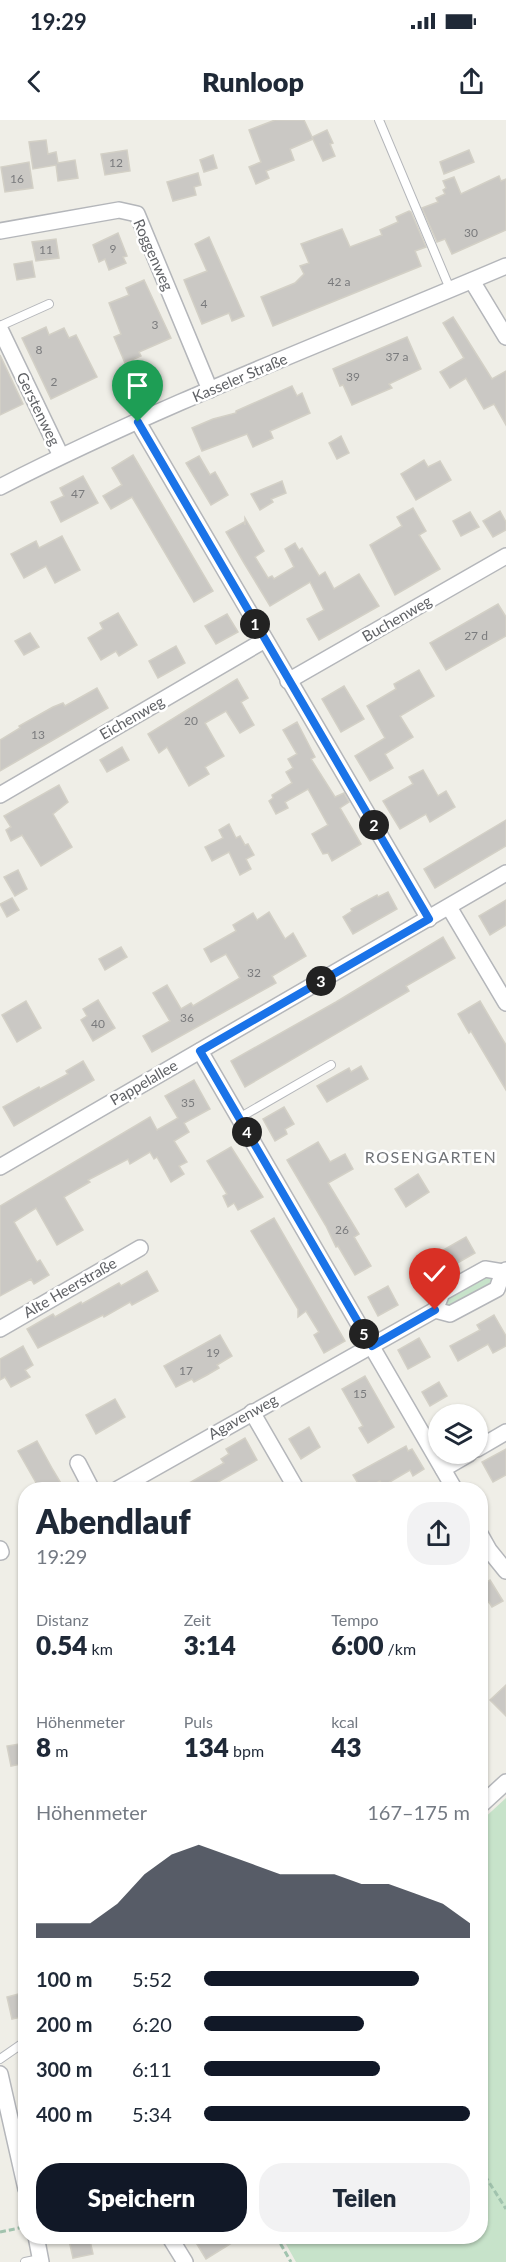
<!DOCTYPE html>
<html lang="de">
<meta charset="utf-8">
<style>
:root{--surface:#fff;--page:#f2f2f3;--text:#1f2937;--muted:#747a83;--accent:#111827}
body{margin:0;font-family:Lato,sans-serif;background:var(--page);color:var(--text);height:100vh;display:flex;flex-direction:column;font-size:22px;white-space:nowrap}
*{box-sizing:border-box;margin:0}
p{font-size:20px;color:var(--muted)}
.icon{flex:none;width:33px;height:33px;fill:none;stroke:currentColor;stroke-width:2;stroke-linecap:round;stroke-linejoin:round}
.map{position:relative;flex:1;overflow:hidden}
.details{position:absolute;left:18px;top:1362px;width:470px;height:762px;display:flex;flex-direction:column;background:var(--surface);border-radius:24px;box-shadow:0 2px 4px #0004}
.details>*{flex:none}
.controls{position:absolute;left:428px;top:1284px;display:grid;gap:12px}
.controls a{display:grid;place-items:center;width:60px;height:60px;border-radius:50%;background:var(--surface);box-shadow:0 2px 4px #0004;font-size:30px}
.pin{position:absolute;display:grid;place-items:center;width:51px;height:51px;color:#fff;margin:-62px -26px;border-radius:50% 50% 50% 0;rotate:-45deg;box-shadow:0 0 6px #0007}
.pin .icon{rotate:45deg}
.km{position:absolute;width:30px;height:30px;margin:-15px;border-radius:50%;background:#222;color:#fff;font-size:16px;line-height:30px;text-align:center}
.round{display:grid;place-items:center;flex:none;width:63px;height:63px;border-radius:24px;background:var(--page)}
.summary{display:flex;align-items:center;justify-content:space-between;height:102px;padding:0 18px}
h1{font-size:33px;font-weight:800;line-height:45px}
.figures{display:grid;grid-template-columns:repeat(3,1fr);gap:9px;height:102px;padding:6px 18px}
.figures div{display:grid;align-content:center}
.figures b{font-size:26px;font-weight:800}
.figures small{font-size:16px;font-weight:400}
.figures p{font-size:16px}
.chart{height:168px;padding:12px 18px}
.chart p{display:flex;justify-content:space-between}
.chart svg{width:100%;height:108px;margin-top:6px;fill:var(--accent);opacity:.7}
.button{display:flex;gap:12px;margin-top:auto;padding:12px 18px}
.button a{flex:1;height:69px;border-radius:24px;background:var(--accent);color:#fff;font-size:24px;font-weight:800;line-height:69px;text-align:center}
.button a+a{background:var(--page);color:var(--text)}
ul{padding:0 18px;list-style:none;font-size:20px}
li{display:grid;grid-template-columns:96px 72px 1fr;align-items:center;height:45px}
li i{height:15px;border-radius:8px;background:var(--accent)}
.status{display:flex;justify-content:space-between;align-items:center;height:42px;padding:0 30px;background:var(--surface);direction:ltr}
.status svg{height:16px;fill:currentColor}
header{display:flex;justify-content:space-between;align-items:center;height:78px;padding:0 18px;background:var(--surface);font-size:27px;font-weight:800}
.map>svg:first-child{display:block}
.green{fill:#c7e3ca}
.building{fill:#cac8c4;stroke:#d3d0c6;stroke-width:1.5}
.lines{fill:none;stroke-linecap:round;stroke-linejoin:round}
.lane-casing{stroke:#b4b6ba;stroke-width:10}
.street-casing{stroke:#b4b6ba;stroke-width:18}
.path{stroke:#a1c3ae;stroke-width:3;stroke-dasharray:6 3;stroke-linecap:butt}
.lane{stroke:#fff;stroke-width:8}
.street{stroke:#fff;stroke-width:15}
.route-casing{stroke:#fff;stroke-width:12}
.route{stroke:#1a73e8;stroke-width:8}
.labels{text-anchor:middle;stroke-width:5;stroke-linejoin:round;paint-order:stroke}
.number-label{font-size:12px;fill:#7a7b7d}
.street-label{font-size:15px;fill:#5f6165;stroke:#fff}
.neighbourhood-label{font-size:16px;letter-spacing:1.5px;fill:#707377;stroke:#fff}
</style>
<div class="status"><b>19:29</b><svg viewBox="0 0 49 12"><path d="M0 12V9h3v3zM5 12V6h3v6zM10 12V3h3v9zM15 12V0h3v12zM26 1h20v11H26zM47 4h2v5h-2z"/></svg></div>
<header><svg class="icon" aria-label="back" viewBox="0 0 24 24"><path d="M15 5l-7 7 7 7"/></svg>Runloop<svg class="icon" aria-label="share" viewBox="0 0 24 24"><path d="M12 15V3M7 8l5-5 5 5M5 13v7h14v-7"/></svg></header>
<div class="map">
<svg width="506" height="2142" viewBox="0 0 506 2142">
<rect width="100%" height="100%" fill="#efeee7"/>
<g class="green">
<polygon points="487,1155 492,1155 494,1159 492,1163 451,1187 446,1187 444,1181 446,1177"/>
<polygon points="506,1678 506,2142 296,2142 282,2117 480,2116 480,1702"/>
</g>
<g class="building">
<polygon points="275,0 304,0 313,19 290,29 294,40 266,51 269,58 256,64 249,47 261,42 249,10"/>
<polygon points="327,10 333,23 330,24 335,36 323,41 312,17"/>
<polygon points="46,20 48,34 56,32 58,43 75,40 78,58 58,61 56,45 33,49 29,22"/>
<polygon points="127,30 130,51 105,55 101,34"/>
<polygon points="469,30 474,42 444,54 440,42"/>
<polygon points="213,35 217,48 204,52 200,40"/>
<polygon points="29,42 33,68 5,72 1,47"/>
<polygon points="198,53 201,65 194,67 196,75 173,81 167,62"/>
<polygon points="499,56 501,61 506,59 506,110 452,134 445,119 437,122 422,88 438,82 436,78 445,74 443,70 446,68 443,61 454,57 461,74"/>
<polygon points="409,91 411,92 426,127 415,131 421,146 273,206 261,177 295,163 304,154 300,146 309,143 301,124 342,109 350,127 382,115 380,110 398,102 396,97"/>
<polygon points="118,113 127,136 123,137 126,143 109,150 105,139 99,142 93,125"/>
<polygon points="209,117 244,196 232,201 229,193 202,204 184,160 207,151 195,124"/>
<polygon points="56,119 59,138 36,141 32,122"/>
<polygon points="32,141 35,157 17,160 14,144"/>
<polygon points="144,160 171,218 139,232 141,236 125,243 114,217 121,214 109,183 129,175 126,168"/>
<polygon points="453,197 492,259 506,251 506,305 494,284 484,289 466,258 450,268 440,252 464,238 443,203"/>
<polygon points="46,207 49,215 64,208 69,218 76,215 97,257 51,279 22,218"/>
<polygon points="407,217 421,249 389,264 392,268 352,285 343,265 340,266 333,249"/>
<polygon points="0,235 23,284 0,295"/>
<polygon points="292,266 297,276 302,273 310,293 270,311 273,318 253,327 247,314 202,331 192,308 213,299 236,293 236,291"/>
<polygon points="341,316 349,333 337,339 329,323"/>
<polygon points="133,335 213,471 194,482 132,377 111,389 103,376 122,365 112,348"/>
<polygon points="199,336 210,355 215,352 228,375 211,385 186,343"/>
<polygon points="424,340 428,347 440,341 451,360 416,380 401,354"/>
<polygon points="83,356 98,383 61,402 51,382 64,376 60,368"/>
<polygon points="282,361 286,373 271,379 273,382 260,390 251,374"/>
<polygon points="413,388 426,411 419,415 440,449 395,475 370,425 402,406 397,397"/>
<polygon points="500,391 506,402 506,410 493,417 483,401"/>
<polygon points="470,392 479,407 461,416 453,401"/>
<polygon points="245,398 264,431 255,437 268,458 272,456 274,459 294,447 285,429 295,423 299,430 302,428 319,456 325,452 334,469 359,454 379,486 319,520 307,499 324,490 310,462 270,486 244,443 226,412 244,402 245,405"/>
<polygon points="62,416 80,450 55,463 46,446 24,458 11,434 36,421 39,428"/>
<polygon points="498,484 506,497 506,516 446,550 430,523"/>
<polygon points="118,493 137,525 119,536 116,531 101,540 88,518 103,509 100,503"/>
<polygon points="227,494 238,512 216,524 205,506"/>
<polygon points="30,513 39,527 24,535 15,521"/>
<polygon points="176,526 185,543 158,558 149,541"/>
<polygon points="419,550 434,576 400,596 413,617 385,634 393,648 370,661 355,636 385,618 367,586 396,569 394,564"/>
<polygon points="237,559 248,578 241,582 254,605 240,613 226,591 205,603 224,636 205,647 209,654 189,666 167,627 159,633 148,614"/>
<polygon points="344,566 364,599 341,612 322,579"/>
<polygon points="97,568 108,588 0,651 0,620 20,608 19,606 53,587 63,583 65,586"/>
<polygon points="297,602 315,637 311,639 335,677 344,673 349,682 340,688 361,724 332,741 328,733 323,734 312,714 328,705 308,669 285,682 288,688 276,694 269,681 273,678 272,675 292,663 286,652 293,648 288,639 297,634 283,610"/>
<polygon points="122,627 129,640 107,652 100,640"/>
<polygon points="423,650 438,676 446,671 455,687 430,702 426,694 400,709 383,681 413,664 409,657"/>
<polygon points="59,665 68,682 53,694 72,727 41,746 22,715 11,721 6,710 11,707 4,696"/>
<polygon points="506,700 506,726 435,768 424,749"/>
<polygon points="229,704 236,718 240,716 245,725 248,724 254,735 246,739 251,749 240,755 229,732 212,741 205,727 223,718 219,710"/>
<polygon points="18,750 27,769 15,776 4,757"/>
<polygon points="388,772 397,789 353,814 343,797 352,791 351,789 377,775 378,777"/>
<polygon points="12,778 19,790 7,797 0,784"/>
<polygon points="506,780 506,805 490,815 479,796"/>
<polygon points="269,792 285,819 293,813 306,836 272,856 276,863 152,932 143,916 170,901 153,873 167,865 181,889 191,883 193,886 240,858 226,834 211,842 204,829 236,811 233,805 253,793 257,800"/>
<polygon points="443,817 455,838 406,866 409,871 245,967 231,941 336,882"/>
<polygon points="121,827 127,837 105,850 99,839"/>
<polygon points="98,880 115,908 93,921 81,900 87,896 83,889"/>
<polygon points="26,881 41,908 17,922 2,895"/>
<polygon points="480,881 506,925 506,970 471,911 469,913 458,894"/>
<polygon points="83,941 94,960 14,1006 3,987 39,967 40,969 68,954 66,951"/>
<polygon points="361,946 368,959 327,982 317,966 349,948 351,952"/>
<polygon points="194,960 210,989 184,1003 189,1012 174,1021 187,1042 179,1046 184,1054 171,1062 157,1037 154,1039 150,1032 130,1044 128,1039 88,1060 90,1062 64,1077 83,1110 57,1125 36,1088 14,1102 37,1142 40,1140 49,1155 34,1164 31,1159 0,1176 0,1086 150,997 157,1010 178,998 165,976"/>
<polygon points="284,987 294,1004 285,1009 287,1014 275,1021 263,999"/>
<polygon points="318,1022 330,1042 345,1034 353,1049 328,1063 359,1114 354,1117 371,1146 355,1155 338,1126 336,1127 326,1106 287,1040"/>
<polygon points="231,1027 263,1077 238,1090 234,1083 228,1087 223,1076 227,1074 207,1041"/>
<polygon points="418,1054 429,1072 406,1087 395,1069"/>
<polygon points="274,1098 345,1221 324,1233 314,1215 319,1212 306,1191 298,1197 298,1189 251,1111"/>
<polygon points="466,1117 475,1133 433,1157 424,1141"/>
<polygon points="147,1151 158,1171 132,1185 130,1182 104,1197 103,1195 38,1228 27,1209 53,1194 55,1197 81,1182 82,1184 119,1163 121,1166"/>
<polygon points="388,1166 398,1185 378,1196 368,1177"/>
<polygon points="494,1195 506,1216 506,1226 493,1233 488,1224 458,1241 450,1226 480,1210 477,1205"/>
<polygon points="220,1215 232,1236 217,1245 219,1248 207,1255 194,1262 192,1259 176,1267 164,1246"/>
<polygon points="419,1218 430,1237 408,1249 398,1230"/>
<polygon points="23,1226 33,1245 25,1250 30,1257 11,1267 5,1257 0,1260 0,1239"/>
<polygon points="365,1256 394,1307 368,1323 359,1308 363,1306 342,1269"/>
<polygon points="439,1262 447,1276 430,1286 422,1272"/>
<polygon points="115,1279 125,1297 96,1314 86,1295"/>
<polygon points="309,1307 320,1327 301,1339 289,1319"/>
<polygon points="245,1318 257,1340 218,1362 222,1370 177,1370 224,1343 221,1339 229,1334 226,1329"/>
<polygon points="37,1321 53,1350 65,1370 40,1370 35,1361 18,1331"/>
<polygon points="406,1326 408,1331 412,1329 424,1349 413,1356 410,1350 383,1366 380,1361 362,1370 353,1355"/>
<polygon points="506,1329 506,1355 493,1362 482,1342"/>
<polygon points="490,1460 503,1481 492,1487 489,1482 480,1487 480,1466"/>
<polygon points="506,1565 506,1596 490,1580"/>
<polygon points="26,1623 26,1643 11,1646 7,1626"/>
<polygon points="26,1872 26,1896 12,1899 7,1877"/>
<polygon points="68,2116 89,2116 93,2134 73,2138"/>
<polygon points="192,2116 243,2116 206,2139"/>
</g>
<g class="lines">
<g class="lane-casing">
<g id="lane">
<polyline points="379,0 450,169"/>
<polyline points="0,206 49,184"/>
<polyline points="239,998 331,945"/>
<polyline points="0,1939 26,1921"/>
<polyline points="25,2142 40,2139"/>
</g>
</g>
<g class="street-casing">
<g id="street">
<polyline points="0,111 119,90 137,94 210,270"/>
<polyline points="472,161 506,217"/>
<polyline points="0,209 61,336"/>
<polyline points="138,302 429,799"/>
<path d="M0,367c164,-84 337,-149 506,-221"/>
<polyline points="288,561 506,436"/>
<polyline points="0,675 265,520"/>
<polyline points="449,787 506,883"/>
<polyline points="200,931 455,1370"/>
<polyline points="0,1047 506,753"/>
<polyline points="435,1190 442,1173 485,1149 503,1152"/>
<polyline points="0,1209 140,1128"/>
<polyline points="252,1292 297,1370"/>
<polyline points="477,1329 506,1312"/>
<polyline points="78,1343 92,1370"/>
<polyline points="443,1349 469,1334"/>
<polyline points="116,1370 435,1190 450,1194 497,1169 503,1152 506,1150"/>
<polyline points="480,1414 489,1430 506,1451"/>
<polyline points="0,1429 1,1432"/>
<polyline points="480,1686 506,1662"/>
<polyline points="0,1954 26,2069"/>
<polyline points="36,2116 41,2142"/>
<polyline points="169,2116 185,2142"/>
</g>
</g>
<g class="path">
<polyline points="480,2048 506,2089"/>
<polyline points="0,2112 24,2107"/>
<polyline points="276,2116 291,2142"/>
</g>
<use href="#lane" class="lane"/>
<use href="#street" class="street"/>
</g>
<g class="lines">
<g class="route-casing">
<polyline id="route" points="138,302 429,799 200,931 372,1226 435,1190"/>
</g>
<use href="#route" class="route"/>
</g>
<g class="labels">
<g class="number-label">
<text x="116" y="47">12</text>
<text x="17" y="63">16</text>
<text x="471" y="117">30</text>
<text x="113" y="133">9</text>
<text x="46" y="134">11</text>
<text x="339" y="166">42 a</text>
<text x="204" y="188">4</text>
<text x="155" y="209">3</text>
<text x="39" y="234">8</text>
<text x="397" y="241">37 a</text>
<text x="353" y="261">39</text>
<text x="54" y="266">2</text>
<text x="78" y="378">47</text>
<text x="476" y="520">27 d</text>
<text x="191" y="605">20</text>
<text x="38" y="619">13</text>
<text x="254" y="857">32</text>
<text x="187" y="902">36</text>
<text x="98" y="908">40</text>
<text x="188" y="987">35</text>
<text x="342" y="1114">26</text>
<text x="213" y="1237">19</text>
<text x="186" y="1255">17</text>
<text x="360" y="1278">15</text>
</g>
<g class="street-label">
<text transform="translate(153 135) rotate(66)" y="5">Roggenweg</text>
<text transform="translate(240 258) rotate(-23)" y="5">Kasseler Straße</text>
<text transform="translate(38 289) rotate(64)" y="5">Gerstenweg</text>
<text transform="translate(397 499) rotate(-30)" y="5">Buchenweg</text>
<text transform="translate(132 598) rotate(-30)" y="5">Eichenweg</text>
<text transform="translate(144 963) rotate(-30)" y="5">Pappelallee</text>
<text transform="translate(70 1168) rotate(-30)" y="5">Alte Heerstraße</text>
<text transform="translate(243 1297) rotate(-29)" y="5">Agavenweg</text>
</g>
<g class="neighbourhood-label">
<text x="431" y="1043">ROSENGARTEN</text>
</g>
</g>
</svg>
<div class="controls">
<a><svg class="icon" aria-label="layers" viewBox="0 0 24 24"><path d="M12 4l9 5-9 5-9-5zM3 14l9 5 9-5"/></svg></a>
</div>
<div class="pin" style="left:138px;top:302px;background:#1e9e55"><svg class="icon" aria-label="arrive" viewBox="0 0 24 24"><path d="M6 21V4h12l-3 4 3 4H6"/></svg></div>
<div class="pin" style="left:435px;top:1190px;background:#d93025"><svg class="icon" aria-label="check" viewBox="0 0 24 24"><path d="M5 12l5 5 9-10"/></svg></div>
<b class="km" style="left:255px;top:504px">1</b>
<b class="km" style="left:374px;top:705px">2</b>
<b class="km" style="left:321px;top:861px">3</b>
<b class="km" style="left:247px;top:1012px">4</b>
<b class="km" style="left:364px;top:1214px">5</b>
<section class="details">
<div class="summary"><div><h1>Abendlauf</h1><p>19:29</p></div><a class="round"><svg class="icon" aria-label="share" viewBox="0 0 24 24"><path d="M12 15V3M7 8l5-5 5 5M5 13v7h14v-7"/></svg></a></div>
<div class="figures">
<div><p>Distanz</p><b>0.54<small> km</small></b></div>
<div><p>Zeit</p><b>3:14</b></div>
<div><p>Tempo</p><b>6:00<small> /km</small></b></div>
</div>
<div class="figures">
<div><p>Höhenmeter</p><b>8<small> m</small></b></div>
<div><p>Puls</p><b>134<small> bpm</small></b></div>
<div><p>kcal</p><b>43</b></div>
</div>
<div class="chart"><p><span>Höhenmeter</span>167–175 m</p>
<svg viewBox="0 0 160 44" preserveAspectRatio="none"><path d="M0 44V38L10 38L20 38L30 30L40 18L50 10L60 6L70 10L80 14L90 18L100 18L110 18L120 22L130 22L140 26L150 30L160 38V44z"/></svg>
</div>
<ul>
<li><b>100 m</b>5:52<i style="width:81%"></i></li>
<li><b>200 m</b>6:20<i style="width:60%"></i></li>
<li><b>300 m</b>6:11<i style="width:66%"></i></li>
<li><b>400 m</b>5:34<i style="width:100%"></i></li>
</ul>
<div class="button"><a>Speichern</a><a>Teilen</a></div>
</section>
</div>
